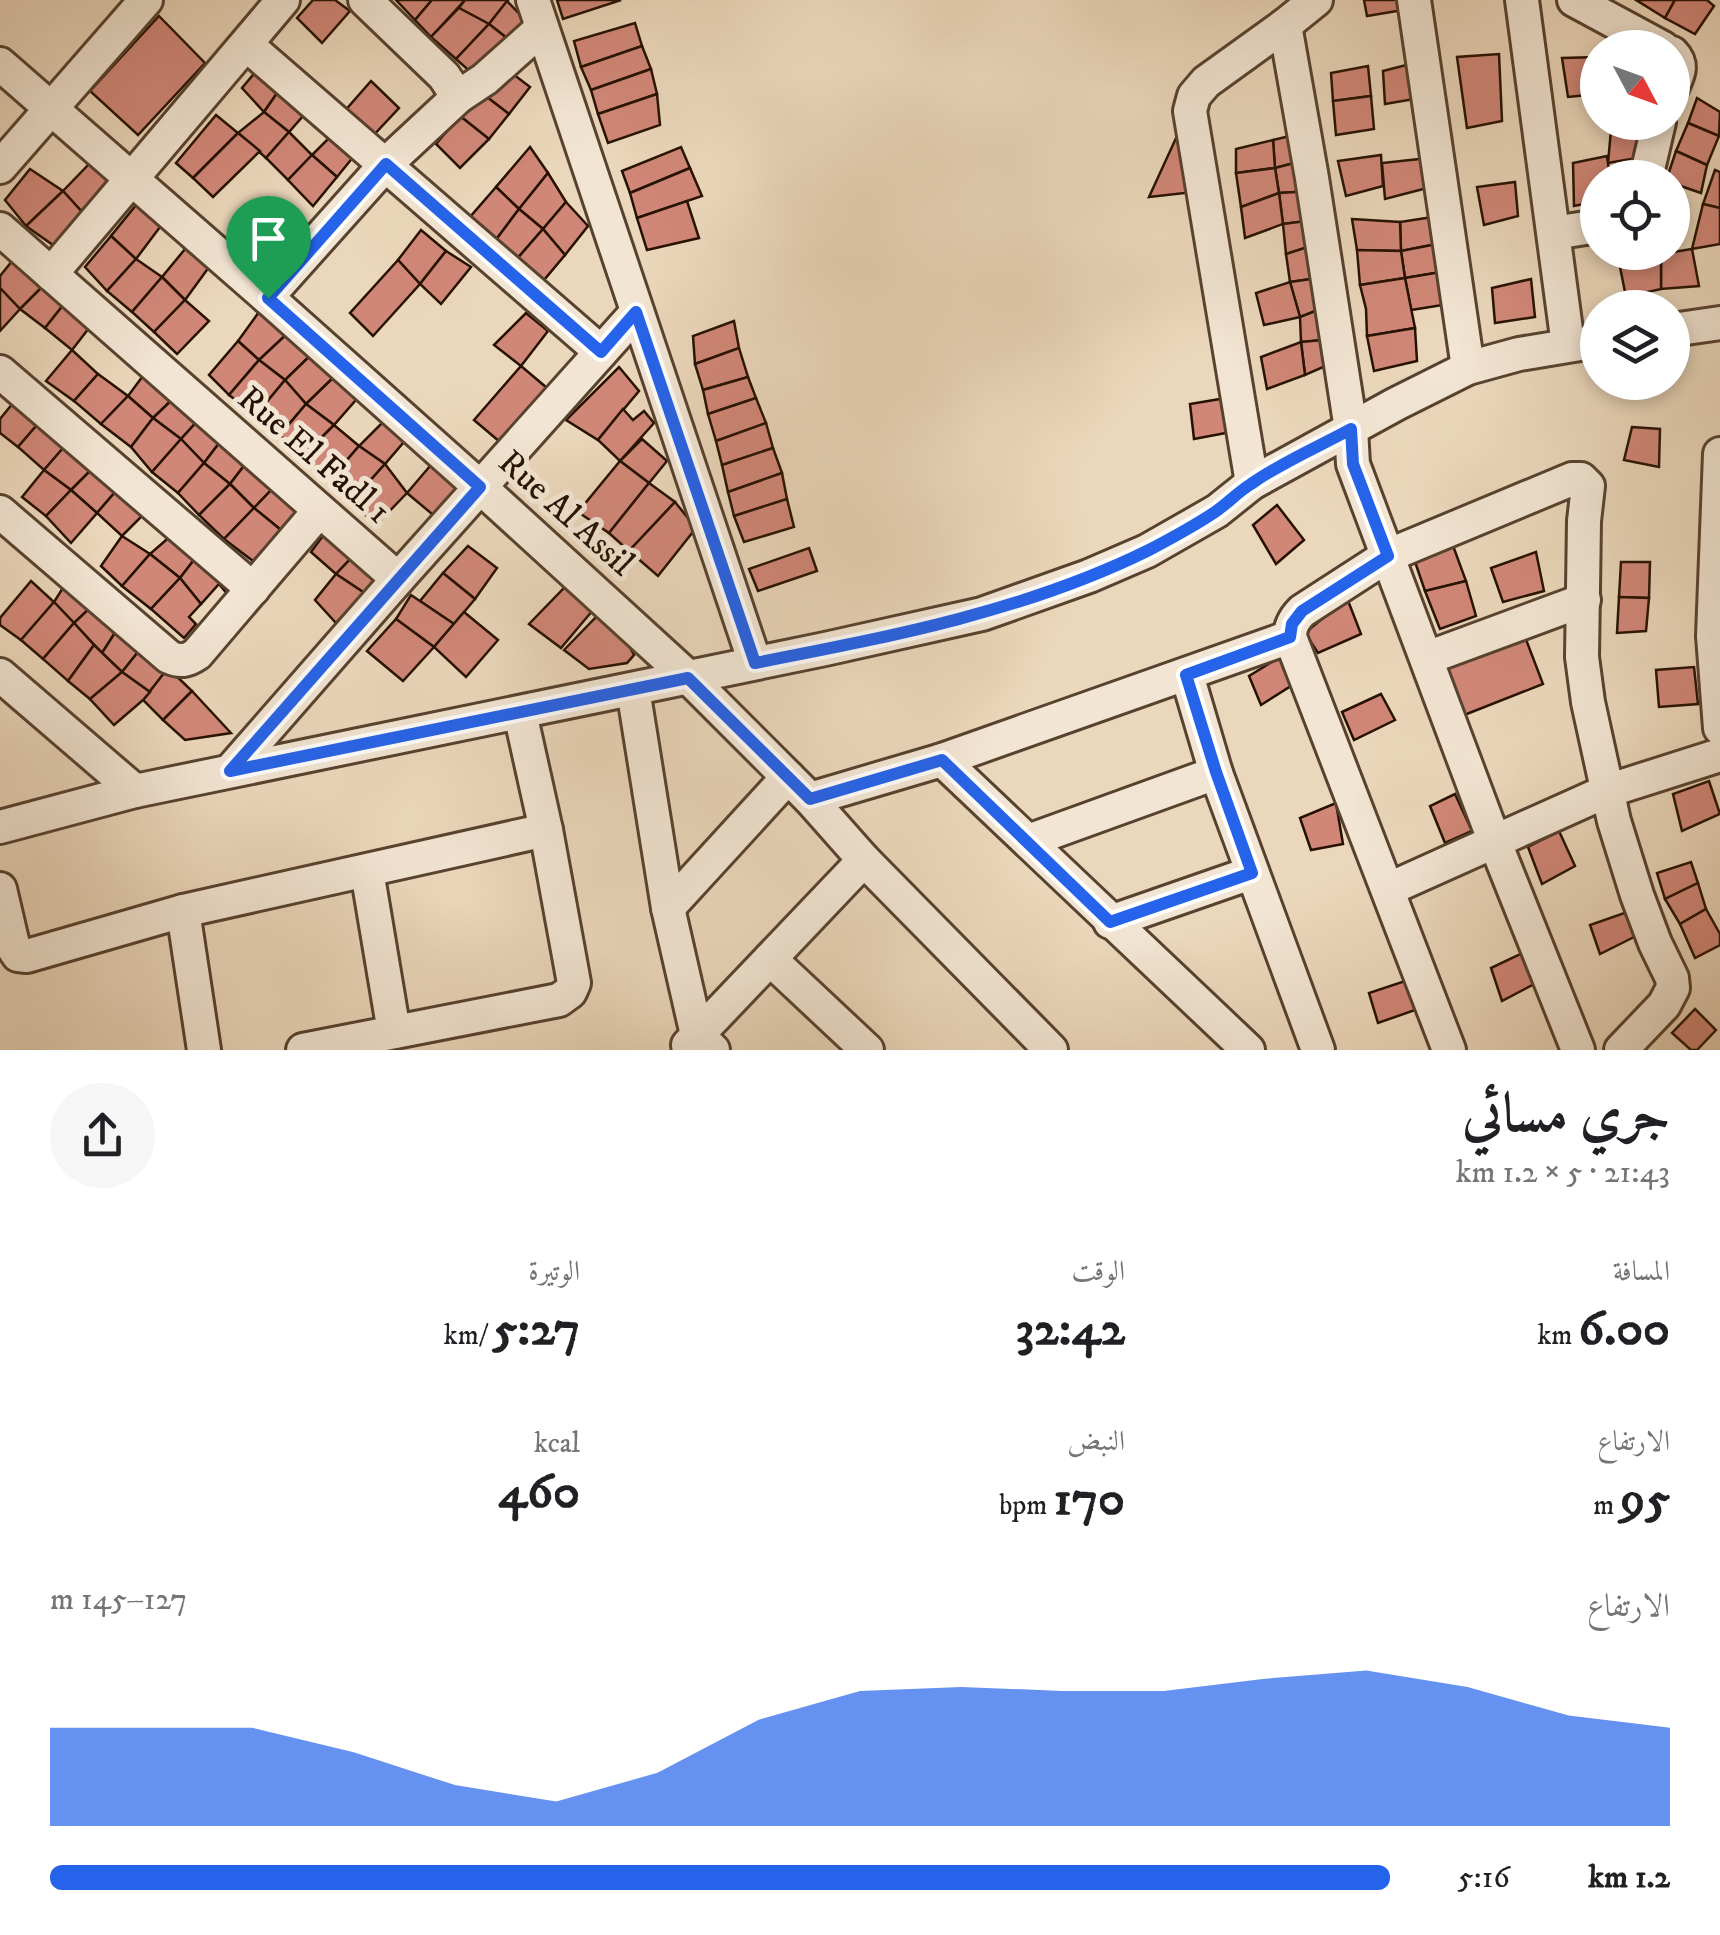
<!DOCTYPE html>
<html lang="ar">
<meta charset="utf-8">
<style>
:root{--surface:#fff;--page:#f6f6f6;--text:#202124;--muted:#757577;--accent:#2563eb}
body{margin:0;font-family:"IM FELL DW Pica",Amiri,serif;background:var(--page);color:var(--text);direction:rtl;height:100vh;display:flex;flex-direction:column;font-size:38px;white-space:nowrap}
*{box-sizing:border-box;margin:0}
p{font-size:32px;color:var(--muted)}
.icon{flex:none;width:55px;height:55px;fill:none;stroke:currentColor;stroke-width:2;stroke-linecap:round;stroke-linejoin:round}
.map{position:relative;height:1050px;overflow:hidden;direction:ltr}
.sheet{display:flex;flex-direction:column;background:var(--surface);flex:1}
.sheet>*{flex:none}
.needle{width:65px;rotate:131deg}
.buttons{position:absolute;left:1580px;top:30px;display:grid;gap:20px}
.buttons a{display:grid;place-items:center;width:110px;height:110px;border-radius:50%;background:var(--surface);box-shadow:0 5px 15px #0003;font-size:50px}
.pin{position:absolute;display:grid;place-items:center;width:85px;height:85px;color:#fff;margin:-102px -42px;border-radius:50% 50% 50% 0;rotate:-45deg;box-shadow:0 0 10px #0007}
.pin .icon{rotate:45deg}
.round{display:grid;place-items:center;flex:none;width:105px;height:105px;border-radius:52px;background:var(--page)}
.headline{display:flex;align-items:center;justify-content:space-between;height:170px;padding:0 50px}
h1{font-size:55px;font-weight:700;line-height:75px}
.metrics{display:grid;grid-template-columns:repeat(3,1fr);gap:15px;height:170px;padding:10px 50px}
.metrics div{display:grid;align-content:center}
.metrics b{font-size:50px;font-weight:700}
.metrics small{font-size:28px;font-weight:400}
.metrics p{font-size:28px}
.chart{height:280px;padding:20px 50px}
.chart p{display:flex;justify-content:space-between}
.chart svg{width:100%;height:180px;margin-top:10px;fill:var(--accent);opacity:.7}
ul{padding:0 50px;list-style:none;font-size:32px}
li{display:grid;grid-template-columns:160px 120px 1fr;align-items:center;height:75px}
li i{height:25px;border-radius:12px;background:var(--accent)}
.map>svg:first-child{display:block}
.building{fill:#d18778;stroke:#261100;stroke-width:2.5}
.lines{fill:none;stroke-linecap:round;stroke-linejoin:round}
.minor-casing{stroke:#57422f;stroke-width:38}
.minor{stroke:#f2e5d3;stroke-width:32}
.route-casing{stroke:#fff;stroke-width:20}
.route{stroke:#2563eb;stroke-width:12}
.labels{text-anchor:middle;stroke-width:10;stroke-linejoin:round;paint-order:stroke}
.street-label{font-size:35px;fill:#261100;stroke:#f2e5d3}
</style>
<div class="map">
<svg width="1720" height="1050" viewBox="0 0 1720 1050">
<rect width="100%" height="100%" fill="#ebd7bb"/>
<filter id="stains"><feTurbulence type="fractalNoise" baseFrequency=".002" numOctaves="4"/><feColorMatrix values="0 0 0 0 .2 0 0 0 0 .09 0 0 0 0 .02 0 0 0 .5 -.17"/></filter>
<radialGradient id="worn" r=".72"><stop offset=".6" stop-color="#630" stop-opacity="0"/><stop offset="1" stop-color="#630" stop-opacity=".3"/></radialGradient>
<g class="building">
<polygon points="313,0 335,0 350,11 322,43 297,18"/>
<polygon points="396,0 432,0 415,20"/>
<polygon points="432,0 465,0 431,37 415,20"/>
<polygon points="465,0 508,0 489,24 459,8"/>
<polygon points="557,0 621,0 563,19"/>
<polygon points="1364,0 1407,0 1409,9 1367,16"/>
<polygon points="1636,0 1675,0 1665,18"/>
<polygon points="1675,0 1707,0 1714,6 1695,34 1665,18"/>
<polygon points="507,1 526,21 508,39 489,24"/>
<polygon points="459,8 489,24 456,59 431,37"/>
<polygon points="159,16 205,63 138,135 90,91"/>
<polygon points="635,23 642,46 581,67 574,41"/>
<polygon points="489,24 508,39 475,76 456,59"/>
<polygon points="642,46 651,69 591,90 581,67"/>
<polygon points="1499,54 1502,121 1467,128 1457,57"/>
<polygon points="1598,57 1598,94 1568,97 1562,58"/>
<polygon points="1414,63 1420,98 1385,104 1383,71"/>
<polygon points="262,64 284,83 264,112 242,88"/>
<polygon points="1368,66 1371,96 1333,101 1331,73"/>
<polygon points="651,69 657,94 598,114 591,90"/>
<polygon points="509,71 530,87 509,114 483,94"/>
<polygon points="371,81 399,108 370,139 343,113"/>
<polygon points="284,83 310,108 289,132 264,112"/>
<polygon points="483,94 509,114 489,139 460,116"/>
<polygon points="657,94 660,125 608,143 598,114"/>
<polygon points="1371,96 1374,129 1336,135 1333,101"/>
<polygon points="1697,98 1720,112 1719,136 1688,123"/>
<polygon points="264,112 289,132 266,158 238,133"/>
<polygon points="1188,112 1194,192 1149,197"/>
<polygon points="216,115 238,133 193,178 176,163"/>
<polygon points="460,116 489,139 460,168 436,144"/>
<polygon points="1688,123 1719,136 1707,165 1676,151"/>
<polygon points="1647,125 1643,157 1608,163 1611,130"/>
<polygon points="289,132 312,155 288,180 266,158"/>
<polygon points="238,133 260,151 213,197 193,178"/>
<polygon points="1294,135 1302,161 1275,168 1273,140"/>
<polygon points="331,136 354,156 337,177 312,155"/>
<polygon points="1273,140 1275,168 1236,173 1236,149"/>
<polygon points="530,147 548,173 519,209 496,187"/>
<polygon points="681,147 690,168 630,193 622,171"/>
<polygon points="1676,151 1707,165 1701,193 1672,183 1672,178 1667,178"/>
<polygon points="312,155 337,177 313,206 288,180"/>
<polygon points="1381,155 1383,186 1346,196 1338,161"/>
<polygon points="1607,156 1610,178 1598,178 1598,201 1574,206 1573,163"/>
<polygon points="1429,158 1431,187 1385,199 1382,163"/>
<polygon points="92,161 113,180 83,213 63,191"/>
<polygon points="1302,161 1312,191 1279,193 1275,168"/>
<polygon points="690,168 702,196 637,218 630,193"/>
<polygon points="1275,168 1279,193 1241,207 1236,173"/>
<polygon points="30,169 63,191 26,226 5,200"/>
<polygon points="1715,170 1720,172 1720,208 1703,204"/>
<polygon points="548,173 566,202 543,229 519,209"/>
<polygon points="1515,182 1518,216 1484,225 1477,187"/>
<polygon points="496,187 519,209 495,241 470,217"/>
<polygon points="63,191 83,213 53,245 26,226"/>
<polygon points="1312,191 1314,220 1283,224 1279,193"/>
<polygon points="1279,193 1283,224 1245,238 1241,207"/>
<polygon points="141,199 166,219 136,259 111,236"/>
<polygon points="687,201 699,238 647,250 637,218"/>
<polygon points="566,202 588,226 565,255 543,229"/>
<polygon points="1703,204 1720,208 1720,244 1692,249"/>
<polygon points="519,209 543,229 516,260 495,241"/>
<polygon points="1439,216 1442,243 1401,251 1400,222"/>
<polygon points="1352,219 1400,222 1401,251 1357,250"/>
<polygon points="1314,220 1317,244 1286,254 1283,224"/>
<polygon points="543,229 565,255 544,280 516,260"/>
<polygon points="421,230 446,251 420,284 398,260"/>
<polygon points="111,236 136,259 107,291 85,267"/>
<polygon points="190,243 212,263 185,300 162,277"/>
<polygon points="1442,243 1447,271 1405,278 1401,251"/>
<polygon points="1317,244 1325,277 1290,282 1286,254"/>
<polygon points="1692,249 1699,286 1661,289 1661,254"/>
<polygon points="1357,250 1401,251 1405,278 1360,285"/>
<polygon points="446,251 471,267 441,304 420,284"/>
<polygon points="1661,254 1661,289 1626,297 1619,262"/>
<polygon points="17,255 48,281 20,309 0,288 0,276"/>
<polygon points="136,259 162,277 132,312 107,291"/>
<polygon points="398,260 420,284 373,336 350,313"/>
<polygon points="1447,271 1449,304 1411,310 1405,278"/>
<polygon points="162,277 185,300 154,332 132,312"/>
<polygon points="1325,277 1328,306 1300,317 1290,282"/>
<polygon points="1405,278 1415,328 1367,336 1366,309 1360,285"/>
<polygon points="1531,279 1535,317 1495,323 1492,288"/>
<polygon points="48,281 68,299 45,328 20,309"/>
<polygon points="1290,282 1300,317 1264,325 1256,293"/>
<polygon points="0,288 20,309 0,331"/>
<polygon points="68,299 96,319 72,350 45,328"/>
<polygon points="185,300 209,321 177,354 154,332"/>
<polygon points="264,305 290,331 259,360 238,341"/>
<polygon points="1328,306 1333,339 1301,342 1300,317"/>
<polygon points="526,313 548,331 521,366 494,345"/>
<polygon points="734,321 739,348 695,364 693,336"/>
<polygon points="1415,328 1417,361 1374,371 1367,336"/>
<polygon points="290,331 316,350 285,380 259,360"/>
<polygon points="1333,339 1337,361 1305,375 1301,342"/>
<polygon points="238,341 259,360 229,395 209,375"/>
<polygon points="1301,342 1305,375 1267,389 1261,357"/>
<polygon points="739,348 748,377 703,390 695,364"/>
<polygon points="72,350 98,374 74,401 46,381"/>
<polygon points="316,350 336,375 306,404 285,380"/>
<polygon points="259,360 285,380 256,415 229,395"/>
<polygon points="521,366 547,388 500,442 474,420"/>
<polygon points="619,367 639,391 598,440 566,420"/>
<polygon points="148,369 178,394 153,418 128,396"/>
<polygon points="98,374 128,396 101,424 74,401"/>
<polygon points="336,375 362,393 334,425 306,404"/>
<polygon points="748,377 756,398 708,414 703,390"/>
<polygon points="285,380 306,404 280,435 256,415"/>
<polygon points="178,394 202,416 181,439 153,418"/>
<polygon points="128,396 153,418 131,447 101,424"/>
<polygon points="18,397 43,418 18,447 0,433 0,419"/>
<polygon points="756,398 766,423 716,441 708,414"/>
<polygon points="1226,398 1231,432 1194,439 1190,404"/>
<polygon points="306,404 334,425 303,456 280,435"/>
<polygon points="623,409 633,420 644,411 654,423 620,461 598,440"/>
<polygon points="202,416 226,434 204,463 181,439"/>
<polygon points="388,417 409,436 385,464 359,446"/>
<polygon points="43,418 70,440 44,470 18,447"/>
<polygon points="153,418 181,439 152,472 131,447"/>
<polygon points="766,423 773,448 722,465 716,441"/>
<polygon points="334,425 359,446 329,481 303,456"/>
<polygon points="1632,427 1660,429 1659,467 1624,460"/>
<polygon points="226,434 250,458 230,484 204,463"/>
<polygon points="181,439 204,463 178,493 152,472"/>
<polygon points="642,439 667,461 649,483 620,461"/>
<polygon points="70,440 96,465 71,490 44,470"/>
<polygon points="359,446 385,464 350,503 329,481"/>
<polygon points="773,448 782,473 728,492 722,465"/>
<polygon points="250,458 276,485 254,508 230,484"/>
<polygon points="436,459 463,487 438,519 407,493"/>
<polygon points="620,461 649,483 609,533 578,512"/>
<polygon points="204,463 230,484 199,515 178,493"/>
<polygon points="385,464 407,493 377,524 350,503"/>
<polygon points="96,465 122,484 97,513 71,490"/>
<polygon points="44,470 71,490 46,516 22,497"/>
<polygon points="782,473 787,499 734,516 728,492"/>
<polygon points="649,483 675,502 629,551 609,533"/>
<polygon points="122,484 147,511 122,536 97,513"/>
<polygon points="230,484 254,508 224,539 199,515"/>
<polygon points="276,485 303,505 281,530 254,508"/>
<polygon points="71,490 97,513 71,543 46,516"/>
<polygon points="787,499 794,527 744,542 734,516"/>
<polygon points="675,502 696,528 658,576 629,551"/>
<polygon points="1277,505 1304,540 1276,564 1253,525"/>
<polygon points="254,508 281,530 253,561 224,539"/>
<polygon points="328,529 357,552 336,574 311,552"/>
<polygon points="174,533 200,552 180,578 150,554"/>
<polygon points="122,536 150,554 122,586 101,566"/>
<polygon points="1452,543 1466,581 1425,591 1414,559"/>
<polygon points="468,546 497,568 475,599 443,573"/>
<polygon points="809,548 817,571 758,591 749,569"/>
<polygon points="200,552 236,583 228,595 219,584 201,604 180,578"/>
<polygon points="357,552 385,574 366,594 336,574"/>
<polygon points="1536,552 1544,591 1503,602 1491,568"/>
<polygon points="150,554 180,578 151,609 122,586"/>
<polygon points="1621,562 1650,562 1649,598 1619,597"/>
<polygon points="443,573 475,599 454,624 420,601"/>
<polygon points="336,574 366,594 336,623 315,600"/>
<polygon points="180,578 201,604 189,617 196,624 184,638 151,609"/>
<polygon points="31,581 54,602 21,640 0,625 0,618"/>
<polygon points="1466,581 1476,616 1440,629 1425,591"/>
<polygon points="66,583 91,607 74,623 54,602"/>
<polygon points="565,587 593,610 561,648 529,624"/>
<polygon points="411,595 454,624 434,647 396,619"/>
<polygon points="1619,597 1649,598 1646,631 1617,633"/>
<polygon points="1347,598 1361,634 1318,653 1305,633"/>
<polygon points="54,602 74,623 43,659 21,640"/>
<polygon points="91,607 118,628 102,653 74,623"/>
<polygon points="464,612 498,640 466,677 434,647"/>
<polygon points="599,614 625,638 634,655 627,663 589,669 564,650"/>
<polygon points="396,619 434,647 403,681 367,651"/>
<polygon points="74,623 94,645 68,681 43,659"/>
<polygon points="118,628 142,647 122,672 102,653"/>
<polygon points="1522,629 1543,684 1454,719 1433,663"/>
<polygon points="94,645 122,672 90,699 68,681"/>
<polygon points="142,647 168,668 150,692 122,672"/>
<polygon points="1280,657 1294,684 1261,705 1249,676"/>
<polygon points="1694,667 1698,704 1659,707 1656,670"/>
<polygon points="168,668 192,691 163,720 143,700"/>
<polygon points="122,672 150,692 143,700 114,725 90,699"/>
<polygon points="192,691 231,733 185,740 163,720"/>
<polygon points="1381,694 1395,720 1354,740 1342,712"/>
<polygon points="1709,781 1720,814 1682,831 1673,794"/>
<polygon points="1455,794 1472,831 1445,843 1430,806"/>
<polygon points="1336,803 1343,844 1311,850 1300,818"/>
<polygon points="1559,831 1575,866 1542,884 1528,847"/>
<polygon points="1691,862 1698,883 1665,899 1657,873"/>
<polygon points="1698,883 1706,909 1680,924 1665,899"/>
<polygon points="1706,909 1720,934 1720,945 1695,958 1680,924"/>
<polygon points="1630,911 1640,934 1600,954 1590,925"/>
<polygon points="1527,951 1536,983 1502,1001 1491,968"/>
<polygon points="1405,981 1415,1010 1378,1023 1369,993"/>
<polygon points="1695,1009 1716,1030 1697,1050 1691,1050 1672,1033"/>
</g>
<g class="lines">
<g class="minor-casing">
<g id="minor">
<polyline points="365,0 444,76 458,97"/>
<polyline points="533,0 755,663"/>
<polyline points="1414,0 1468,368"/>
<polyline points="1522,0 1568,345"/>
<polyline points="1574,0 1663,48"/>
<polyline points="1285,25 1312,178 1351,429 1353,464 1494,840 1578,1050"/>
<polyline points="247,45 601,352"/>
<path d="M1672,53c12,12 6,21 0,35"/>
<polyline points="0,64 267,297 480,487 688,677 810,799 864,860 1051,1050"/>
<polyline points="0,167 146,0"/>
<polyline points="1646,178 1659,122"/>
<polyline points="0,229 398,579"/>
<polyline points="1554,233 1598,226"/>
<polyline points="51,274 283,0"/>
<polyline points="267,297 386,164 458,97 485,79 542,28"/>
<polyline points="1672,330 1720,323"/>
<polyline points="0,372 253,589"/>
<polyline points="1720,454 1713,636 1720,728"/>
<polyline points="1252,483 1190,111 1194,96 1206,82 1285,25 1316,0"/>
<path d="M0,512l169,145c11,5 18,4 28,-3l122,-143"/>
<polyline points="1427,658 1584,600"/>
<polyline points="0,675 135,791"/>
<polyline points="1187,675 1216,773 1318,1050"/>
<polyline points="633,689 668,908 697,1035 713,1050"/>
<polyline points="942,760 1248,1050"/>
<polyline points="230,771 398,579 637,312"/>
<polyline points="810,799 942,760 1290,637"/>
<polyline points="0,827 135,791 825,649 982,614 1089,576 1147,551 1217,511 1252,483 1396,404 1468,368 1519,354 1598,341"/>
<polyline points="1028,841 1216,773"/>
<polyline points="367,871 394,1032"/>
<polyline points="0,889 14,949 18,955 27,956 183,911 546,830"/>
<polyline points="1389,889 1607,791 1720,755"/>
<polyline points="668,908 788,777"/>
<polyline points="183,911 204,1050"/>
<polyline points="1110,922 1251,873"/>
<polyline points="770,959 867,1050"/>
<polyline points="688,1045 864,860"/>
<polyline points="303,1050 559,1000 570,992 574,983 546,830 520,713"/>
<path d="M1449,1050l-159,-413c0,-11 4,-18 12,-26l85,-55 185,-77h9l7,7 -4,35 -2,136 6,45 26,119 23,74 18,48 17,35 1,10 -9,17 -43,45"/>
</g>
</g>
<use href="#minor" class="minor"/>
</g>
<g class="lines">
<g class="route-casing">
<path id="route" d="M386,164l215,188 35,-40 119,351c134,-26 271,-52 394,-113 23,-12 45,-24 66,-38 13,-9 23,-20 36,-28 31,-22 67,-37 100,-55l2,35 35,92 -86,55 -10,13 -2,13 -104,38 30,97 36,101 -142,49 -168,-162 -132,39 -122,-121 -458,93 250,-284 -212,-189z"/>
</g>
<use href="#route" class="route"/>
</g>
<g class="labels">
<g class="street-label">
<text transform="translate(315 454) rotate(41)" y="12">Rue El Fadl 1</text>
<text transform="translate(567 512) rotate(42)" y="12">Rue Al Assil</text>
</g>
</g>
<rect width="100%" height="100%" filter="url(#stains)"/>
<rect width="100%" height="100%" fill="url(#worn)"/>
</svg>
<div class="buttons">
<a><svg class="needle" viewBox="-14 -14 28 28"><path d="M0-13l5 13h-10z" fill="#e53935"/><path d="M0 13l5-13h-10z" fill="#757577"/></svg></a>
<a><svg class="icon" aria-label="locate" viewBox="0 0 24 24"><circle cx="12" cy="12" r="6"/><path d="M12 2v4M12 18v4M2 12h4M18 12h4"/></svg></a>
<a><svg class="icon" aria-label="layers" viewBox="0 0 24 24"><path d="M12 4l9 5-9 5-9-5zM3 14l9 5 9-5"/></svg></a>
</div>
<div class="pin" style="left:268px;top:298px;background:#1e9e55"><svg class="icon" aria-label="arrive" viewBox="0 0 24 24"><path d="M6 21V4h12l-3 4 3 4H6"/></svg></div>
</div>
<section class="sheet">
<div class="headline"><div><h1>جري مسائي</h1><p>21:43 · 5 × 1.2 km</p></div><a class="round"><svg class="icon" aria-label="share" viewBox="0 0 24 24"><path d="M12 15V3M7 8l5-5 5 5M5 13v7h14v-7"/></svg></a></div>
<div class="metrics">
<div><p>المسافة</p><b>6.00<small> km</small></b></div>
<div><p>الوقت</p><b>32:42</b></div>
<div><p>الوتيرة</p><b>5:27<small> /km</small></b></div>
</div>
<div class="metrics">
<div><p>الارتفاع</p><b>95<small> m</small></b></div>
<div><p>النبض</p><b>170<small> bpm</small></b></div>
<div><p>kcal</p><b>460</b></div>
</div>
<div class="chart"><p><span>الارتفاع</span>127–145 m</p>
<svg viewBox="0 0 160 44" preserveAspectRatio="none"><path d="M0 44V20L10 20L20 20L30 26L40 34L50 38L60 31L70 18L80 11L90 10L100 11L110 11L120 8L130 6L140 10L150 17L160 20V44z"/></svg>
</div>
<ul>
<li><b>1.2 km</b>5:16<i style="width:100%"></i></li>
</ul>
</section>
